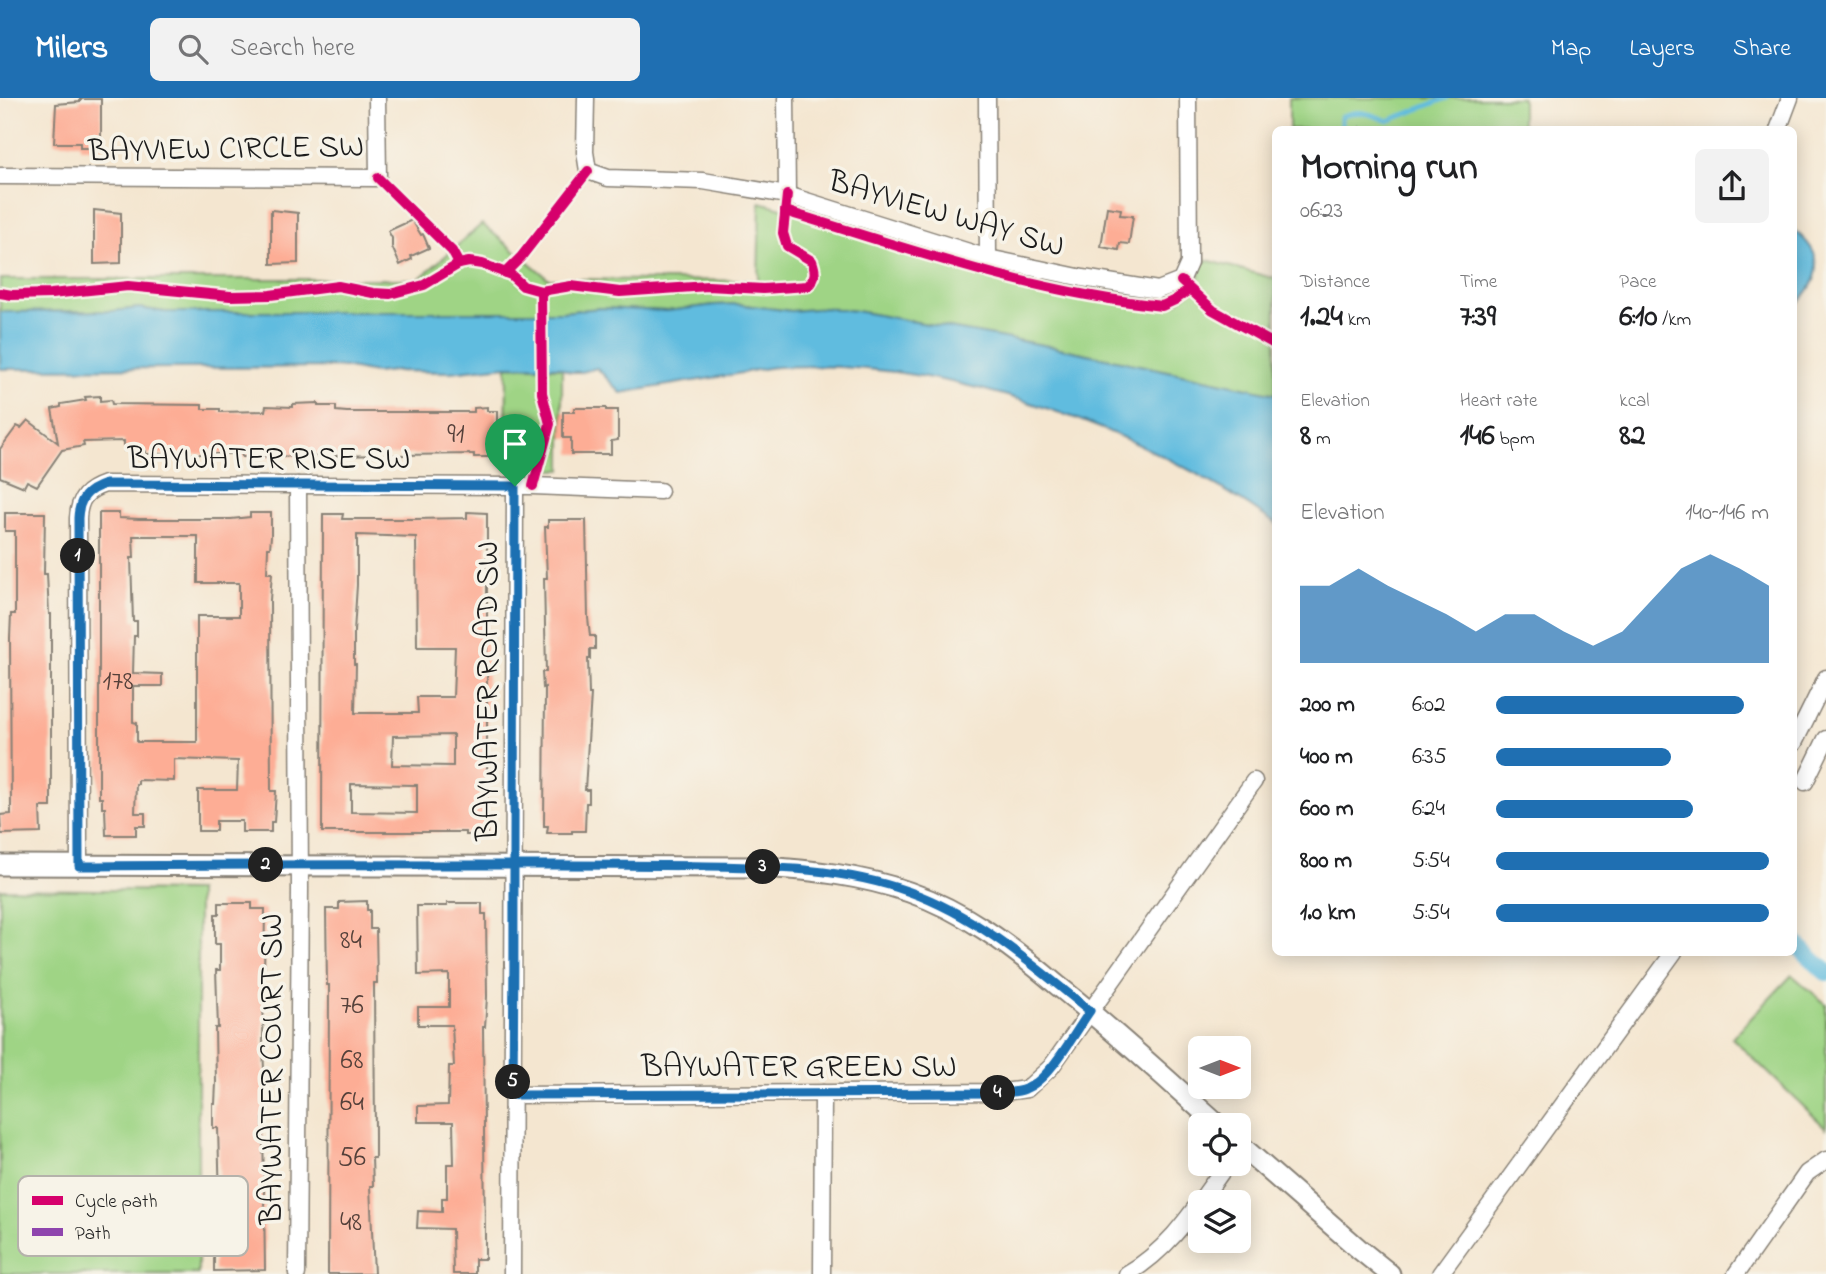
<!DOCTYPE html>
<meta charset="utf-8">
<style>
:root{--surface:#fff;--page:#f2f2f2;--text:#202124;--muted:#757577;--accent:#1f6fb2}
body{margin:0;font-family:"Indie Flower",sans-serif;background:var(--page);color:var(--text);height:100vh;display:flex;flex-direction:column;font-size:26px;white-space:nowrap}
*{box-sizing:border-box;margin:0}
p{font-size:23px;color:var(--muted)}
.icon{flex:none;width:38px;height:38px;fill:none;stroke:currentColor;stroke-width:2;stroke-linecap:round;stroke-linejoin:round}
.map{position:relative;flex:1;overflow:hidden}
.details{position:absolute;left:1272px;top:28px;width:525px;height:830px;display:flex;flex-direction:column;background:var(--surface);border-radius:10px;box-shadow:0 4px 18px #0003}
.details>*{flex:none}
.needle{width:46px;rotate:90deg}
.controls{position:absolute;left:1188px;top:938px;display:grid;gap:14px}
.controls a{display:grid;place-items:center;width:63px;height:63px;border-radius:10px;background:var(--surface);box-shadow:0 4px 18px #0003;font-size:35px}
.pin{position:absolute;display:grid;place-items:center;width:60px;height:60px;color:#fff;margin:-72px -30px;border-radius:50% 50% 50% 0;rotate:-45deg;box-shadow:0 0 7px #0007}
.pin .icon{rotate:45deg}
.km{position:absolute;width:35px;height:35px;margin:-18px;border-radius:50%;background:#222;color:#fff;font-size:19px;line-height:35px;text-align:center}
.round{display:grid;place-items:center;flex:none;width:74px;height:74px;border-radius:10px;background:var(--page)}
.overview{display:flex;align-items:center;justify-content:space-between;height:119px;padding:0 28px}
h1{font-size:38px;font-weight:800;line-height:52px}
.metrics{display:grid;grid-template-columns:repeat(3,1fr);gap:10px;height:119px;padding:7px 28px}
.metrics div{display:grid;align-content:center}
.metrics b{font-size:30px;font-weight:800}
.metrics small{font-size:19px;font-weight:400}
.metrics p{font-size:19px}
.chart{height:196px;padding:14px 28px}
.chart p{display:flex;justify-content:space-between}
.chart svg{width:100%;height:126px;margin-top:7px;fill:var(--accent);opacity:.7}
ul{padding:0 28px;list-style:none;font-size:23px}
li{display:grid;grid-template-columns:112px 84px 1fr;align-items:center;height:52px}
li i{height:18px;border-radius:9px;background:var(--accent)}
header{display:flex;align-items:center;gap:42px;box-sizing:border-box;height:98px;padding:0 35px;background:var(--accent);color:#fff}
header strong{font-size:33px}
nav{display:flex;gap:38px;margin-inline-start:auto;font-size:24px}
.search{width:490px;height:63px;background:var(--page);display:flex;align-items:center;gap:18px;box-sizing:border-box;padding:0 24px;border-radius:10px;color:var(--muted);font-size:26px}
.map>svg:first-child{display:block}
.green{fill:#9fd485;stroke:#5e7850;stroke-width:2}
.water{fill:#61bcdf;stroke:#3e6c7e;stroke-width:2}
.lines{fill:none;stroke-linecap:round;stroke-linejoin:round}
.stream{stroke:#61bcdf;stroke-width:5}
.canal{stroke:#61bcdf;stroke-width:18}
.building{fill:#fdad95;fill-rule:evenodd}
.minor-casing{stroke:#888176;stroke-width:19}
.tertiary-casing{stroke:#888176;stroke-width:23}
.minor{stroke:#fff;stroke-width:16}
.tertiary{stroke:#fff;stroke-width:19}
.quiet{stroke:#8e44ad;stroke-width:9;stroke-dasharray:18 9;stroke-linecap:butt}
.cycleway-casing{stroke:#f7f3e8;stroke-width:15}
.cycleway{stroke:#d6006c;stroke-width:10}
.route-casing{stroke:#fff;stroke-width:14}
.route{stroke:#1f6fb2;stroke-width:9}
.labels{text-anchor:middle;stroke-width:7;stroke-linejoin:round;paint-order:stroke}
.number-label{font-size:28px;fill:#54403a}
.street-label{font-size:32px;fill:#1c1c1c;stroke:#f7f3e8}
.key{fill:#f7f3e8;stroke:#b5b2ab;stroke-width:2}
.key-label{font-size:19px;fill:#1c1c1c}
</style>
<header>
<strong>Milers</strong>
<div class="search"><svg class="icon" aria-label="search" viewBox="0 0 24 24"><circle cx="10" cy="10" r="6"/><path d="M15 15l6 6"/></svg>Search here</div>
<nav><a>Map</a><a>Layers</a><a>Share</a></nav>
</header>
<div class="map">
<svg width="1826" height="1176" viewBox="0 0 1826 1176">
<rect width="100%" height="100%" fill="#f7f3e8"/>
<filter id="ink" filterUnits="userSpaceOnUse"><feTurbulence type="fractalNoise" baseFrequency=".0143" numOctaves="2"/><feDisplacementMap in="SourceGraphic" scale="14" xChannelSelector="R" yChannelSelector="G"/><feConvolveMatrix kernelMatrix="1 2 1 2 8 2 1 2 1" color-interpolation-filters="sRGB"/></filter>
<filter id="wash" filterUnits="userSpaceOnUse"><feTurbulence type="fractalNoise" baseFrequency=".00686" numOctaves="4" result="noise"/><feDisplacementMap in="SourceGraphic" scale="28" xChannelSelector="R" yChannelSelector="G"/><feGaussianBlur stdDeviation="1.57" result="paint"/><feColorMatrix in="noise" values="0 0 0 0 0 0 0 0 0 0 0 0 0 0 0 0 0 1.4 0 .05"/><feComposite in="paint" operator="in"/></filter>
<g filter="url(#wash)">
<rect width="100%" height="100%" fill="#f4e6d0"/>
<g class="green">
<rect x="1289" y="0" width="233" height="31"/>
<polygon points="760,104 867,134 972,169 1052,189 1175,206 1197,188 1203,161 1276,181 1276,296 1054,249 856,213 826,210 791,213 737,206 714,207 667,213 600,210 562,214 165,214 139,210 113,213 0,214 0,181 419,181 482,126 549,181 758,183"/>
<polygon points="507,268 562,270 562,372 506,371"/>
<polygon points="0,791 198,793 198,1176 0,1176"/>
<polygon points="1792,877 1826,906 1826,1030 1732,940"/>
</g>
<g class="water">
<path d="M1794,132c32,25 29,49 0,77z"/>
<path d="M737,206l54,7 35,-3 30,3 198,36 222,47v130c-136,-97 -329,-166 -498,-157 -17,1 -35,6 -52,9 -35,5 -70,11 -105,17l-24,-25 -15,4h-12l-11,-5 -52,-1 -57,6 -56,-1 -19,2 -32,-6 -343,2v-57l113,-1 26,-3 26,4h397l38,-4 67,3 47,-6z"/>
</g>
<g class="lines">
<path class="stream" d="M1341,32v-13c18,-9 29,-3 47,4l59,-23"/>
<polyline class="canal" points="1794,844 1826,874"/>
</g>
<g id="blocks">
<g class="building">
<polygon points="80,1 101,1 101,50 80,50 80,45 54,45 56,6 80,4"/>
<polygon points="1107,109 1121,111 1120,117 1133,118 1129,146 1120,145 1119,152 1101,149"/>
<polygon points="94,112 121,115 121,165 94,166"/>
<polygon points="271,112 298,115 298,165 271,166"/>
<polygon points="412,122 421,137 423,136 429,150 411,158 412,161 400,167 392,149 392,140 388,133"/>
<polygon points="100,298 100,303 111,302 112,306 202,307 202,311 220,311 220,314 265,313 266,308 293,309 293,306 318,305 318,308 336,308 336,313 347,314 474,314 474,310 487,309 487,313 497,313 497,345 489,345 489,359 474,359 474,356 242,359 242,356 146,356 146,353 124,353 124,343 83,344 84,348 62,352 37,388 27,383 24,389 0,379 0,351 17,328 21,330 28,322 58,345 52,311 61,309 61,306 86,302 85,299"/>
<polygon points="574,310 606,310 606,312 618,312 618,342 611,343 611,356 571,356 571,340 563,340 563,314 574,314"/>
<path d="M467,414l20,1v322h-21v-3h-144l1,-318h20l-1,5h73l52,-1zM357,437l59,2 1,110h38l-2,50h-36l1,16h-63l1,-49h-2v-32l3,-47zM453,637v31l-61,-1 1,-29zM351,686l66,1v28l-66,-1z"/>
<polygon points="5,415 45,415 44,476 47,476 49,516 51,516 51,709 40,709 41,735 1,736 0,717 11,716 10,540 11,516 15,516 15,433 5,433"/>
<path d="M99,415h20v5l20,1h92l19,-2v-4h21v23l-1,12h-2l-1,25h5l-2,27 1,191h5l-2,31h-3v10h-29v-11h-26v10h-18v-41h39l1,-29 -64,-2v22l-36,-1v4h-2l-1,29h10v13h-9v9h-30l-1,-27h-3v-10h-3zM133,438h65v47h41v33h-42v126h-60v-19l-4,-1v-36h29v-12l-29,-1 1,-37h3v-15h-4l-2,-63h3z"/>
<polygon points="548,422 586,422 588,520 590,538 595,538 595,551 590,551 590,561 588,561 589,596 591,596 585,692 589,692 589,705 586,705 585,733 572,733 572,735 547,735 548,728 544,728 545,589 543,590 542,574 546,574 544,480 547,480 545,429 548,429"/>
<polygon points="367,803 367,812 370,812 370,831 376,831 377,885 374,885 375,1038 375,1060 372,1060 373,1088 370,1088 374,1176 328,1176 329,887 327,887 326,811 339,811 339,804"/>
<polygon points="219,805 252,805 252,811 265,811 263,947 266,1021 263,1021 265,1172 214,1173 214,1152 217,1152 218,1148 217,1103 220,1103 218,1030 213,1030 213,1006 215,1006 216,985 215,930 218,930 216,872 220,872 220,846 215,846 215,816 219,816"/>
<polygon points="447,805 482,805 482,816 486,816 487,899 485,929 483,929 485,1136 485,1161 475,1161 475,1176 453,1176 452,1131 417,1130 418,1113 442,1114 442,1100 447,1100 447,1066 454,1066 453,1024 418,1024 418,1008 448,1007 449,968 454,968 452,927 418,927 418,909 449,909 449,876 418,877 417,808 447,808"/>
</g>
</g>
</g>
<g filter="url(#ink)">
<use href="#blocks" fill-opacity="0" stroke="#888176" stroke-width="2"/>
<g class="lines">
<g class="minor-casing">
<g id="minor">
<polyline points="586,0 585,54 588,73 608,80 703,83 787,97 988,160 1083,180 1158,192 1181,183 1189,165 1188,0"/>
<polyline points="786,0 787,97"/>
<polyline points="987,0 988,160"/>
<polyline points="1778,32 1790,0"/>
<polyline points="0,78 378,80 377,0"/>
<polyline points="1794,645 1826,580"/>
<polyline points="1805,684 1826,641"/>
<path d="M79,768l-1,-348c1,-20 9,-28 27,-34l428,2 127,5"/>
<polyline points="513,997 1003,994 1027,991 1051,969 1254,683"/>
<polyline points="297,1176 300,790 298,387"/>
<polyline points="512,1176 515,388"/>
<polyline points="822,1176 823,995"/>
<path d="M1127,1176c46,-27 69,-68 100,-110"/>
<polyline points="1440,1176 1674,854"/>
<polyline points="1736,1176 1807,1075 1826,1062"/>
</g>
</g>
<g class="tertiary-casing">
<g id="tertiary">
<path d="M0,767l762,2c50,3 98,8 147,25 56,19 103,55 148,93 56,44 108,93 161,140"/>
<polyline points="1239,1046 1359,1151 1390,1176"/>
</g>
</g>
<use href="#minor" class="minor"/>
<use href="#tertiary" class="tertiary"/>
<polyline class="quiet" points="1357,31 1358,32"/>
<g class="cycleway-casing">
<g id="cycleway">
<polyline points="378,80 452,153 459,166"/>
<path d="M785,113c124,38 247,82 377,95l13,-6 14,-10"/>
<polyline points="505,175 521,159 588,73"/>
<polyline points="1181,183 1213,212 1276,247"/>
<path d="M0,195l12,2 39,-1 77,-8 102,10 40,-1 68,-9 35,7 17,1 34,-9 35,-21 10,-2 13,2 16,6 13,5 12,11 18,5 30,-5 49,6 88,-6 55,3 45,-3c8,-9 8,-14 4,-25l-25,-15 -4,-13 4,-38"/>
<polyline points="533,388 550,326 542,295 541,193"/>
</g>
</g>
<use href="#cycleway" class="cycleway"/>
</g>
</g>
<g class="lines" filter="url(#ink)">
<g class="route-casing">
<path id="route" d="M515,388l-410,-2c-18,6 -26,14 -27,34l1,348c160,-2 320,-1 480,-1 49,0 99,0 148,1 69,1 137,2 203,26 69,25 123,73 180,119 -15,21 -40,69 -65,78 -7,3 -15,3 -22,4l-490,2c1,-85 1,-169 1,-254l1,-355"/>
</g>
<use href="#route" class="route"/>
</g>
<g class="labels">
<g class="number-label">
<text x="456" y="344">91</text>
<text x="118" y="591">178</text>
<text x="351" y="850">84</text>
<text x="352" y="915">76</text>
<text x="352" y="970">68</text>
<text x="352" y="1012">64</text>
<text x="352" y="1067">56</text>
<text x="351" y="1132">48</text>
</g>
<g class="street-label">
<text transform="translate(226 49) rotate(-1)" y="11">BAYVIEW CIRCLE SW</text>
<text transform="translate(947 114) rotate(16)" y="11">BAYVIEW WAY SW</text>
<text x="269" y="370">BAYWATER RISE SW</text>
<text transform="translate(486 593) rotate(-90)" y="11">BAYWATER ROAD SW</text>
<text x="799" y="978">BAYWATER GREEN SW</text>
<text transform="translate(270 971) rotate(-90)" y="11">BAYWATER COURT SW</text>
</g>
</g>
<rect x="18" y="1078" width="230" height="80" rx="10" class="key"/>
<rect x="32" y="1098" width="31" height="9" fill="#d6006c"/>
<rect x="32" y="1130" width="31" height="8" fill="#8e44ad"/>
<g class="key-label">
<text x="75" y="1109">Cycle path</text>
<text x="75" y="1141">Path</text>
</g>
</svg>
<div class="controls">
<a><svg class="needle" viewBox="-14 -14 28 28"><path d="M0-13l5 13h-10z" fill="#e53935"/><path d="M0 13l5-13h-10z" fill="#757577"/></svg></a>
<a><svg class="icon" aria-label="locate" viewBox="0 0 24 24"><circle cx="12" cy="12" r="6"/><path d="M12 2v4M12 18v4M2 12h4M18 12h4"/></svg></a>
<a><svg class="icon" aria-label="layers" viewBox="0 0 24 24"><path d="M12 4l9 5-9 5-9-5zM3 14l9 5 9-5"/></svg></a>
</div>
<div class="pin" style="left:515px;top:388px;background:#1e9e55"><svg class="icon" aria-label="arrive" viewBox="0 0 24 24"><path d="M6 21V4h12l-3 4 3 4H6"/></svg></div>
<b class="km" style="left:78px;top:458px">1</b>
<b class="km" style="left:266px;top:767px">2</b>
<b class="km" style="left:763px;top:769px">3</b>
<b class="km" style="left:998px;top:995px">4</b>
<b class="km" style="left:513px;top:984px">5</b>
<section class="details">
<div class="overview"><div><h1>Morning run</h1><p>06:23</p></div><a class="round"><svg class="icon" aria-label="share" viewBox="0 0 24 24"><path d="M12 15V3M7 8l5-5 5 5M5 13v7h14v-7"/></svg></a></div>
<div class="metrics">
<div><p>Distance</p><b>1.24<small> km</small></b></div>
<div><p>Time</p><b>7:39</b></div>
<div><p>Pace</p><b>6:10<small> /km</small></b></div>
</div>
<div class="metrics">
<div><p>Elevation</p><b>8<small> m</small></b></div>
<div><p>Heart rate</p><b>146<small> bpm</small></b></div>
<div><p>kcal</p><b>82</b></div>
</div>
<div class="chart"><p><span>Elevation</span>140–146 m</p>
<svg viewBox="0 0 160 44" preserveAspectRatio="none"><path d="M0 44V17L10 17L20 11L30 17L40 22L50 27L60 33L70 27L80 27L90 33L100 38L110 33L120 22L130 11L140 6L150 11L160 17V44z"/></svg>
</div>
<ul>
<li><b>200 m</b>6:02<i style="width:91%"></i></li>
<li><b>400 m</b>6:35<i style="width:64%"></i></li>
<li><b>600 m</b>6:24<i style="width:72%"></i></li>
<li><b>800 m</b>5:54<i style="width:100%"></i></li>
<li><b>1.0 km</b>5:54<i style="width:100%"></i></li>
</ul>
</section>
</div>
